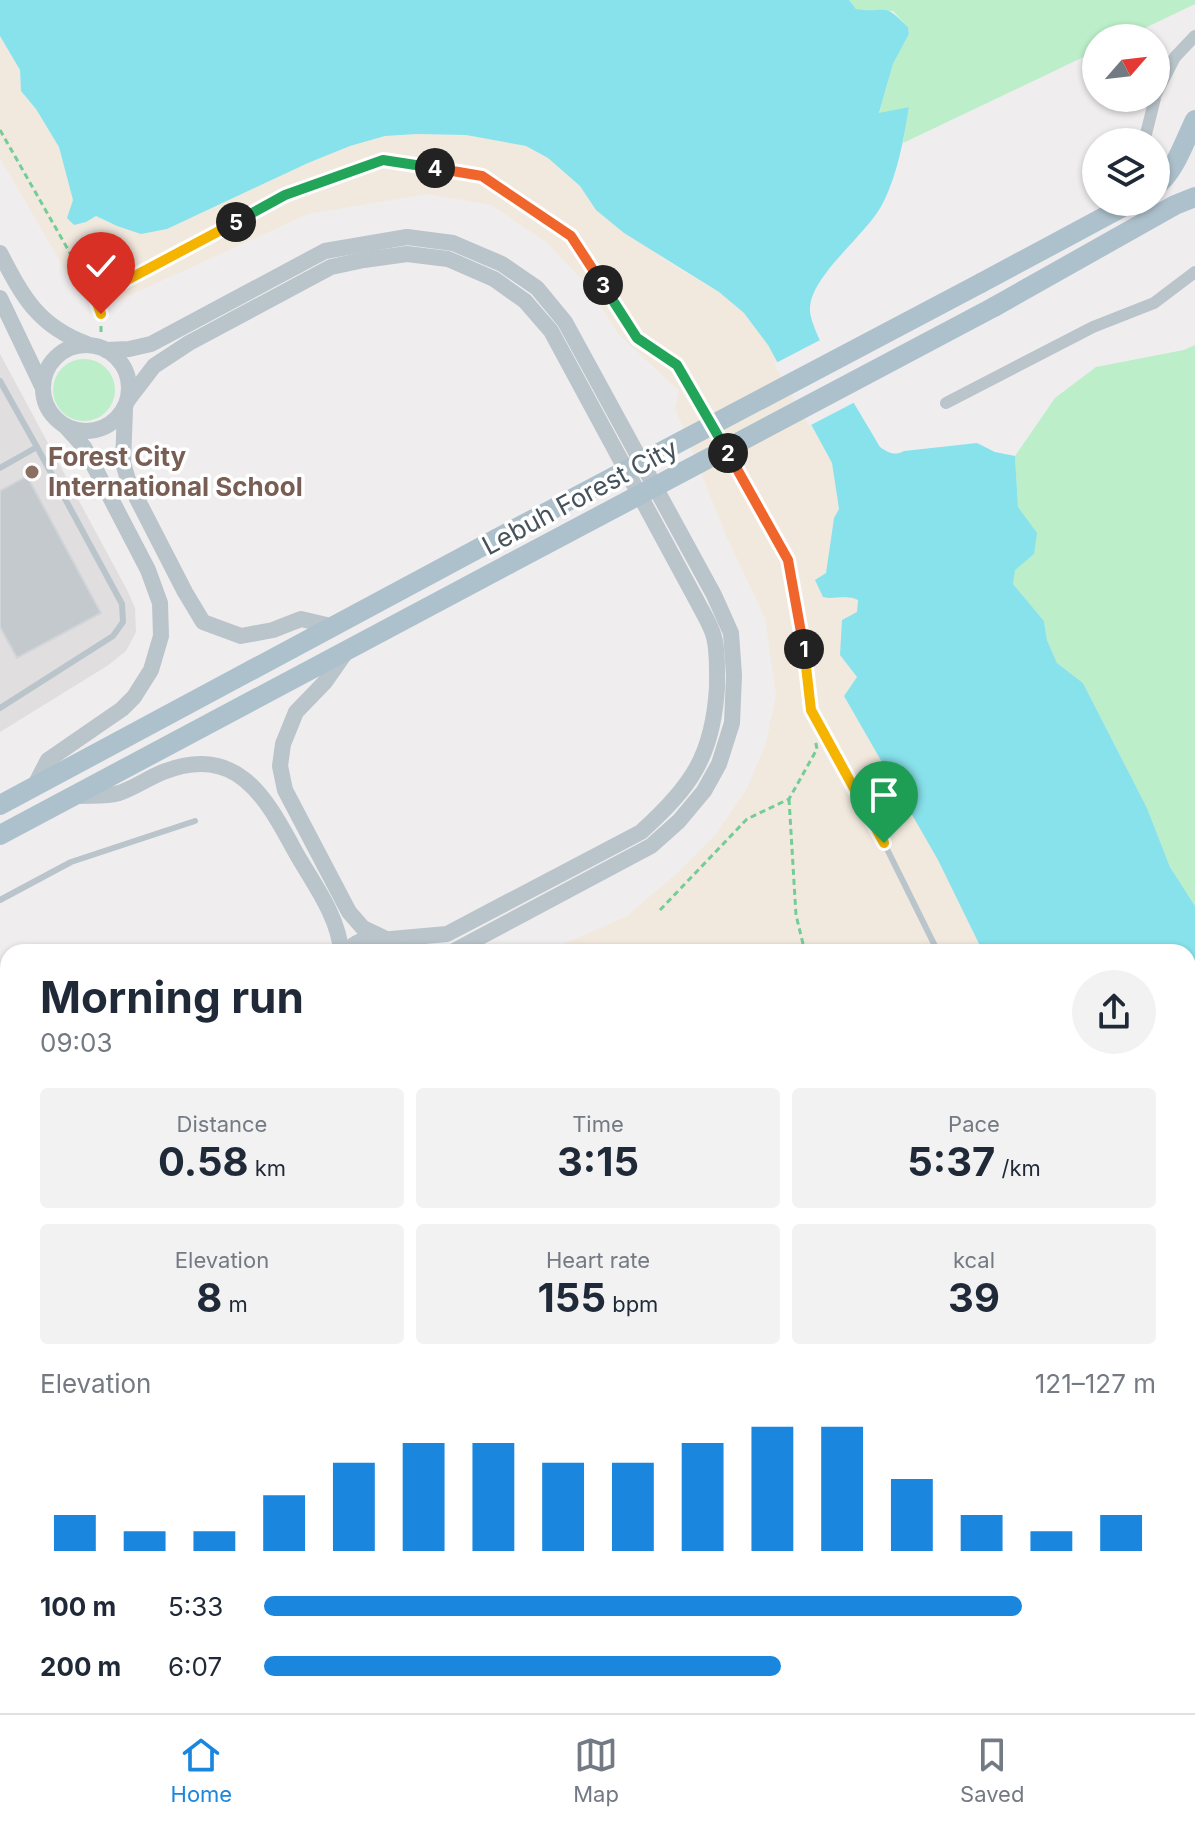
<!DOCTYPE html>
<meta charset="utf-8">
<style>
:root{--surface:#fff;--page:#f2f2f3;--text:#1f2937;--muted:#747a83;--line:#e0e1e3;--accent:#1a86de}
body{margin:0;font-family:Inter,sans-serif;background:var(--page);color:var(--text);height:100vh;display:flex;flex-direction:column;font-size:30px;white-space:nowrap}
*{box-sizing:border-box;margin:0}
p{font-size:26px;color:var(--muted)}
.icon{flex:none;width:44px;height:44px;fill:none;stroke:currentColor;stroke-width:2;stroke-linecap:round;stroke-linejoin:round}
.map{position:relative;flex:1;overflow:hidden}
.sheet{position:absolute;left:0px;top:944px;width:1196px;height:770px;display:flex;flex-direction:column;background:var(--surface);border-radius:24px 24px 0 0;box-shadow:0 2px 6px #0004}
.sheet>*{flex:none}
.needle{width:52px;rotate:62deg}
.controls{position:absolute;left:1082px;top:24px;display:grid;gap:16px}
.controls a{display:grid;place-items:center;width:88px;height:88px;border-radius:50%;background:var(--surface);box-shadow:0 2px 6px #0004;font-size:40px}
.pin{position:absolute;display:grid;place-items:center;width:68px;height:68px;color:#fff;margin:-82px -34px;border-radius:50% 50% 50% 0;rotate:-45deg;box-shadow:0 0 8px #0007}
.pin .icon{rotate:45deg}
.km{position:absolute;width:40px;height:40px;margin:-20px;border-radius:50%;background:#222;color:#fff;font-size:22px;line-height:40px;text-align:center}
.round{display:grid;place-items:center;flex:none;width:84px;height:84px;border-radius:42px;background:var(--page)}
.summary{display:flex;align-items:center;justify-content:space-between;height:136px;padding:0 40px}
h1{font-size:44px;font-weight:700;line-height:60px}
.stats{display:grid;grid-template-columns:repeat(3,1fr);gap:12px;height:136px;padding:8px 40px}
.stats div{display:grid;align-content:center;border-radius:8px;background:var(--page);text-align:center}
.stats b{font-size:40px;font-weight:700}
.stats small{font-size:22px;font-weight:400}
.stats p{font-size:22px}
.chart{height:224px;padding:16px 40px}
.chart p{display:flex;justify-content:space-between}
.chart svg{width:100%;height:144px;margin-top:8px;stroke:var(--accent);stroke-width:6}
ul{padding:0 40px;list-style:none;font-size:26px}
li{display:grid;grid-template-columns:128px 96px 1fr;align-items:center;height:60px}
li i{height:20px;border-radius:10px;background:var(--accent)}
.dock{display:flex;justify-content:space-around;align-items:center;height:112px;border-top:2px solid var(--line);background:var(--surface);font-size:22px;color:var(--muted)}
.dock a{display:grid;justify-items:center;gap:4px}
.dock .active{color:var(--accent)}
.map>svg:first-child{display:block}
.education{fill:#e1dee0}
.green{fill:#bbeec9}
.sand{fill:#f2e9de}
.water{fill:#88e2eb}
.pier{fill:#f0edee}
.building{fill:#c4c9cd;stroke:#d1d5d9;stroke-width:2}
.lines{fill:none;stroke-linecap:round;stroke-linejoin:round}
.path{stroke:#74cc96;stroke-width:3;stroke-dasharray:6 4;stroke-linecap:butt}
.service{stroke:#b9c4cb;stroke-width:6}
.minor{stroke:#b9c4cb;stroke-width:12}
.tertiary{stroke:#b9c4cb;stroke-width:16}
.primary{stroke:#adc1cd;stroke-width:20}
.primary-bridge{stroke:#adc1cd;stroke-width:20}
.split-1-casing{stroke:#fff;stroke-width:16}
.split-2-casing{stroke:#fff;stroke-width:16}
.split-3-casing{stroke:#fff;stroke-width:16}
.split-4-casing{stroke:#fff;stroke-width:16}
.split-5-casing{stroke:#fff;stroke-width:16}
.split-6-casing{stroke:#fff;stroke-width:16}
.split-1{stroke:#f5b400;stroke-width:10}
.split-2{stroke:#f0652b;stroke-width:10}
.split-3{stroke:#22a559;stroke-width:10}
.split-4{stroke:#f0652b;stroke-width:10}
.split-5{stroke:#22a559;stroke-width:10}
.split-6{stroke:#f5b400;stroke-width:10}
.education-dot{fill:#8d6e63;stroke:#fff;stroke-width:3}
.labels{text-anchor:middle;stroke-width:7;stroke-linejoin:round;paint-order:stroke}
.education-label{font-size:26px;font-weight:bold;fill:#785e54;stroke:#fff;text-anchor:start}
.street-label{font-size:26px;fill:#46535b;stroke:#fff}
</style>
<div class="map">
<svg width="1195" height="1713" viewBox="0 0 1195 1713">
<rect width="100%" height="100%" fill="#f0edee"/>
<polygon class="education" points="0,354 127,590 135,608 136,632 126,651 107,666 0,732"/>
<g class="green">
<polygon points="849,0 1195,0 1195,4 1124,38 1096,38 1096,51 903,143 909,107 879,114 893,64 909,34 908,27 893,11 874,12 856,9"/>
<polygon points="1195,345 1195,906 1170,867 1147,808 1083,683 1057,663 1047,640 1044,621 1013,584 1014,570 1034,554 1018,507 1015,456 1055,398 1096,367 1184,350"/>
<circle cx="84" cy="390" r="31"/>
</g>
<g class="sand">
<polygon points="0,36 20,70 21,91 36,109 59,147 73,200 86,222 96,216 117,226 167,229 308,163 350,146 385,136 417,134 466,135 526,146 548,158 580,186 596,210 674,266 719,292 744,313 768,345 832,463 839,509 834,518 826,573 831,599 852,597 858,600 859,605 857,677 844,696 938,860 983,952 546,952 627,916 677,873 716,834 747,788 766,743 776,695 765,618 727,538 675,408 679,391 619,335 588,286 546,242 491,205 427,194 308,214 122,299 91,305 69,277 0,158"/>
<polygon points="1188,1313 1195,1319 1195,1662 1188,1665"/>
</g>
<g class="water">
<path d="M0,0h849l7,9c33,5 25,-9 52,18l1,7 -16,30 -14,49 30,-6c-5,31 -11,65 -25,94 -15,33 -76,75 -74,110 2,27 55,109 70,136 9,6 14,9 24,4l73,-8 18,9 20,4 3,51 19,26 -3,21 -19,16 -2,14 31,37 3,19 10,23 26,20 64,125 23,59 25,39v413l-7,-6v-361h-205l-45,-92 -94,-164 13,-19 -17,-22 2,-35 15,-8 1,-12c-11,-6 -24,0 -35,-3l-8,-17 11,-7 8,-55 5,-9 -7,-46 -64,-118 -24,-32 -25,-21 -95,-59 -28,-23 -16,-24 -32,-28 -22,-12 -60,-11 -49,-1 -32,2 -35,10 -42,17 -141,66 -26,5 -24,-8 -21,-10 -10,6 -12,3 -7,-7 6,-18 -14,-53 -23,-38 -15,-18 -1,-21 -20,-34z"/>
<polygon points="813,1706 1045,1706 1060,1713 815,1713"/>
</g>
<polygon class="pier" points="824,338 859,400 809,426 774,364"/>
<g class="building">
<polygon points="27,476 101,613 17,658 0,627 0,491"/>
<polygon points="8,1301 8,1416 0,1407 0,1303"/>
<polygon points="0,1483 6,1483 5,1508 8,1508 8,1563 0,1567"/>
<polygon points="622,1706 682,1706 686,1713 623,1713"/>
</g>
<g class="lines">
<g class="path">
<polyline points="0,130 95,297 285,195 383,160 482,176 571,236 637,338 677,365 704,412"/>
<polyline points="95,297 101,314 101,336"/>
<polyline points="733,464 788,560 805,651 810,700"/>
<polyline points="789,799 796,915 805,952"/>
<polyline points="660,910 747,819 789,799 817,749 815,739"/>
</g>
<g class="service">
<polyline points="0,381 37,447 0,468"/>
<polyline points="0,708 113,636 123,622 122,604 37,447"/>
<polyline points="811,710 884,843 938,952"/>
<polyline points="0,900 71,862 195,821"/>
<polyline points="0,1274 8,1278"/>
<polyline points="1188,1455 1195,1467"/>
<polyline points="1188,1554 1195,1555"/>
<polyline points="0,1618 8,1606"/>
<polyline points="460,1706 461,1713"/>
<polyline points="693,1706 696,1713"/>
</g>
<g class="minor">
<polyline points="1156,94 1175,57 1195,36"/>
<polyline points="1144,142 1155,98"/>
<polyline points="946,403 1093,327 1154,303 1195,272"/>
<polyline points="0,1205 8,1213"/>
<polyline points="93,1706 95,1713"/>
<polyline points="233,1706 237,1713"/>
<polyline points="373,1706 375,1713"/>
</g>
<g class="tertiary">
<path d="M0,253c23,44 38,73 87,91"/>
<polyline points="0,298 42,386"/>
<circle cx="86" cy="388" r="43"/>
<polyline points="106,350 129,349 151,344 325,251 407,237 453,243 502,264 537,288 565,322 714,595 731,633 734,675 732,723 719,764 704,791 679,821 651,846 452,952"/>
<path d="M128,400l26,-34 35,-23 142,-76 33,-7 43,-6 41,5 46,20 31,22 26,30 147,272c5,10 13,22 16,34 4,15 3,35 3,50 -4,69 -26,100 -76,145l-194,102 -56,5"/>
<polyline points="125,409 123,463 129,483 185,592 203,622 241,636 273,630 301,619 335,627"/>
<polyline points="346,652 325,682 296,712 283,744 280,766 285,790 349,912 363,928 382,937"/>
<polyline points="34,787 48,760 122,709 134,697 151,670 161,636 160,603 148,570 84,447 65,426"/>
<path d="M76,796c14,-1 30,1 43,-3 15,-5 29,-15 44,-21 75,-29 103,26 133,81 17,30 43,64 45,99"/>
<path d="M345,952c19,-19 45,-19 64,0"/>
<polyline points="0,1170 8,1166"/>
<polyline points="0,1194 8,1189"/>
<polyline points="753,1706 757,1713"/>
<polyline points="769,1706 773,1713"/>
</g>
<g class="primary">
<path d="M1156,186c19,-14 29,-46 39,-66"/>
<polyline points="981,283 1132,202"/>
<polyline points="994,307 1175,205 1195,197"/>
<polyline points="0,805 496,539"/>
<polyline points="0,835 509,564"/>
</g>
<g class="primary-bridge">
<polyline points="496,539 981,283"/>
<polyline points="509,564 994,307"/>
</g>
</g>
<g class="lines">
<g class="split-1-casing">
<polyline id="split-1" points="804,649 811,710 884,843"/>
</g>
<g class="split-2-casing">
<polyline id="split-2" points="728,453 788,560 804,649"/>
</g>
<g class="split-3-casing">
<polyline id="split-3" points="603,285 637,338 677,365 728,453"/>
</g>
<g class="split-4-casing">
<polyline id="split-4" points="435,168 482,176 571,236 603,285"/>
</g>
<g class="split-5-casing">
<polyline id="split-5" points="236,222 285,195 383,160 435,168"/>
</g>
<g class="split-6-casing">
<polyline id="split-6" points="101,314 95,297 236,222"/>
</g>
<use href="#split-1" class="split-1"/>
<use href="#split-2" class="split-2"/>
<use href="#split-3" class="split-3"/>
<use href="#split-4" class="split-4"/>
<use href="#split-5" class="split-5"/>
<use href="#split-6" class="split-6"/>
</g>
<circle class="education-dot" cx="32" cy="472" r="8"/>
<g class="labels">
<g class="education-label">
<text x="48" y="466">Forest City<tspan x="48" dy="30">International School</tspan></text>
</g>
<g class="street-label">
<text transform="translate(580 497) rotate(-28)" y="9">Lebuh Forest City</text>
</g>
</g>
</svg>
<div class="controls">
<a><svg class="needle" viewBox="-14 -14 28 28"><path d="M0-13l5 13h-10z" fill="#e53935"/><path d="M0 13l5-13h-10z" fill="#747a83"/></svg></a>
<a><svg class="icon" aria-label="layers" viewBox="0 0 24 24"><path d="M12 4l9 5-9 5-9-5zM3 14l9 5 9-5"/></svg></a>
</div>
<div class="pin" style="left:884px;top:843px;background:#1e9e55"><svg class="icon" aria-label="arrive" viewBox="0 0 24 24"><path d="M6 21V4h12l-3 4 3 4H6"/></svg></div>
<div class="pin" style="left:101px;top:314px;background:#d93025"><svg class="icon" aria-label="check" viewBox="0 0 24 24"><path d="M5 12l5 5 9-10"/></svg></div>
<b class="km" style="left:804px;top:649px">1</b>
<b class="km" style="left:728px;top:453px">2</b>
<b class="km" style="left:603px;top:285px">3</b>
<b class="km" style="left:435px;top:168px">4</b>
<b class="km" style="left:236px;top:222px">5</b>
<section class="sheet">
<div class="summary"><div><h1>Morning run</h1><p>09:03</p></div><a class="round"><svg class="icon" aria-label="share" viewBox="0 0 24 24"><path d="M12 15V3M7 8l5-5 5 5M5 13v7h14v-7"/></svg></a></div>
<div class="stats">
<div><p>Distance</p><b>0.58<small> km</small></b></div>
<div><p>Time</p><b>3:15</b></div>
<div><p>Pace</p><b>5:37<small> /km</small></b></div>
</div>
<div class="stats">
<div><p>Elevation</p><b>8<small> m</small></b></div>
<div><p>Heart rate</p><b>155<small> bpm</small></b></div>
<div><p>kcal</p><b>39</b></div>
</div>
<div class="chart"><p><span>Elevation</span>121–127 m</p>
<svg viewBox="0 0 160 44" preserveAspectRatio="none"><path d="M5 44V33M15 44V38M25 44V38M35 44V27M45 44V17M55 44V11M65 44V11M75 44V17M85 44V17M95 44V11M105 44V6M115 44V6M125 44V22M135 44V33M145 44V38M155 44V33"/></svg>
</div>
<ul>
<li><b>100 m</b>5:33<i style="width:85%"></i></li>
<li><b>200 m</b>6:07<i style="width:58%"></i></li>
</ul>
</section>
</div>
<nav class="dock">
<a class="active"><svg class="icon" aria-label="home" viewBox="0 0 24 24"><path d="M3 11l9-7 9 7M6 9v11h12V9"/></svg>Home</a>
<a><svg class="icon" aria-label="map" viewBox="0 0 24 24"><path d="M3 6l6-2 6 2 6-2v14l-6 2-6-2-6 2zM9 4v14M15 6v14"/></svg>Map</a>
<a><svg class="icon" aria-label="saved" viewBox="0 0 24 24"><path d="M7 4h10v16l-5-4-5 4z"/></svg>Saved</a>
</nav>
